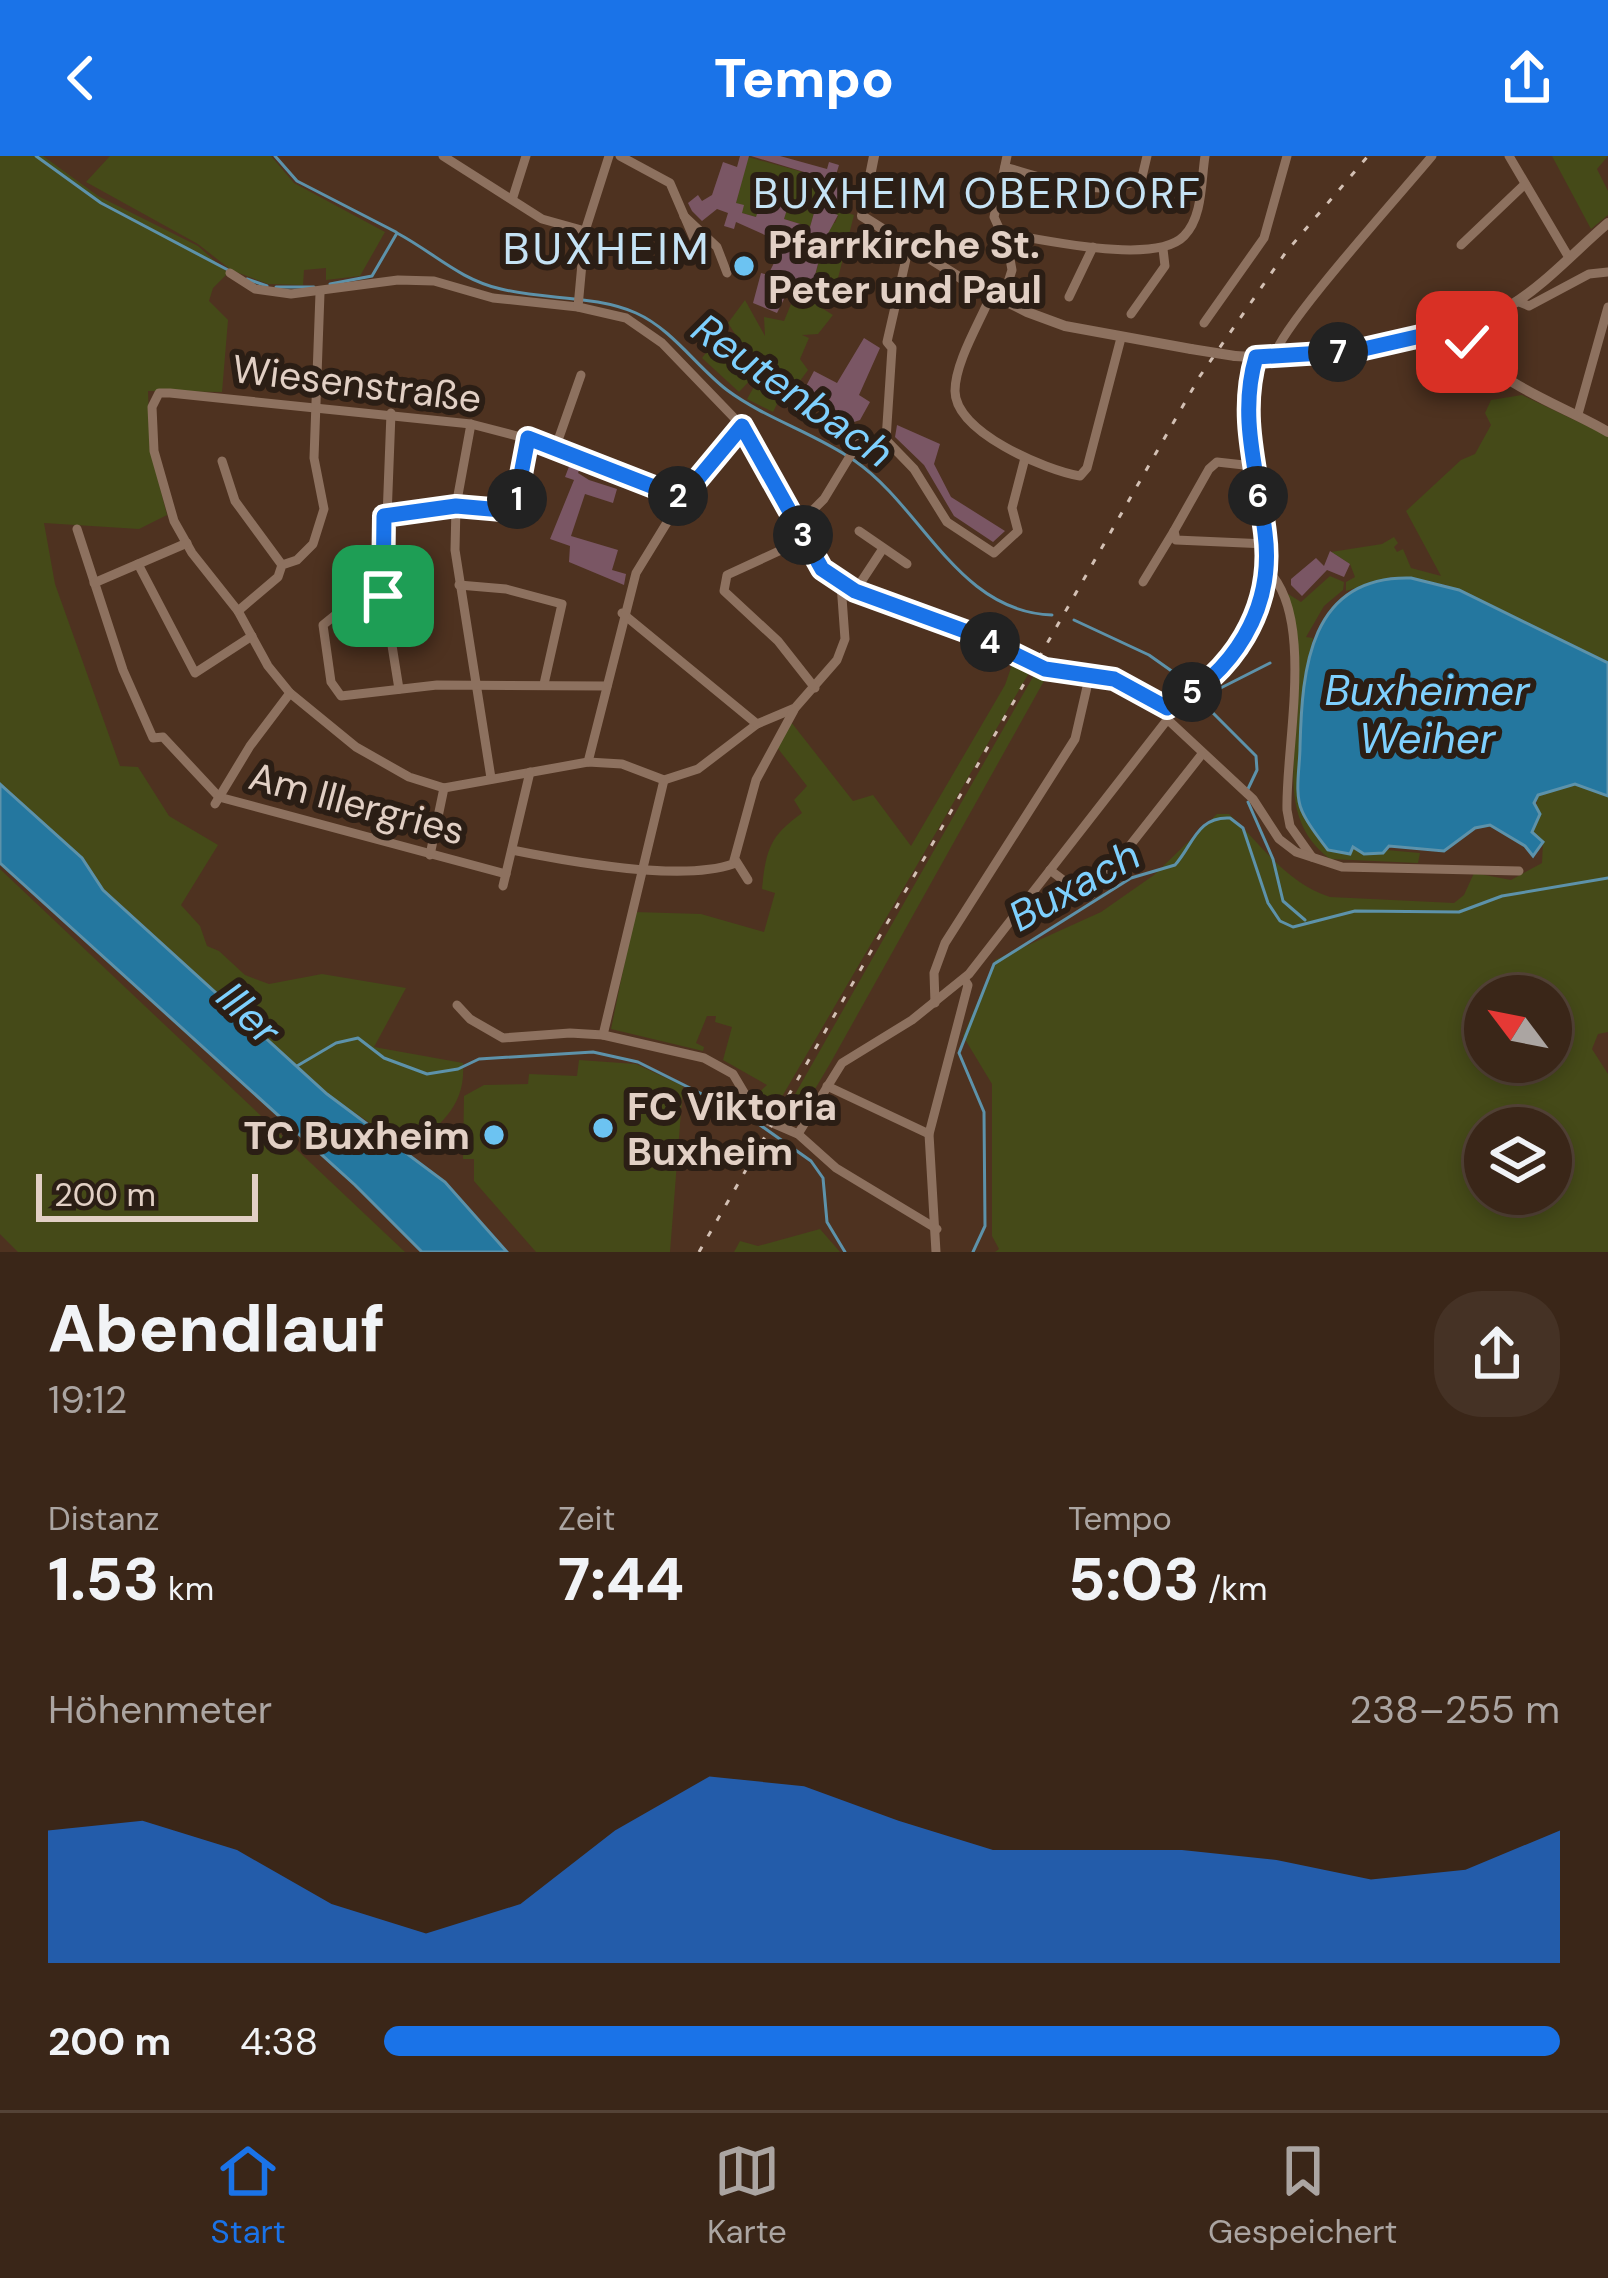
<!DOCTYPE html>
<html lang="de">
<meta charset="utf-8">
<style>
:root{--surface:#3a2618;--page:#453225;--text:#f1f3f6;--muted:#aba5a2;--line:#544337;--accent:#1a73e8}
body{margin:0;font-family:"DM Sans",sans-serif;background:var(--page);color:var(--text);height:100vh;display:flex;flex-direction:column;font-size:45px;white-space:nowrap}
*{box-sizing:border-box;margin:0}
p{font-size:39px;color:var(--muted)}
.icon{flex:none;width:66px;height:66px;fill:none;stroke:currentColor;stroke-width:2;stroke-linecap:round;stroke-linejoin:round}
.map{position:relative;height:1096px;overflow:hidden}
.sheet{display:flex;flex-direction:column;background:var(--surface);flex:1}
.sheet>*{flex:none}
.needle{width:78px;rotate:302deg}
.tools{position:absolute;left:1464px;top:819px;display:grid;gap:24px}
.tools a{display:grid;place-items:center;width:108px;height:108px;border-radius:50%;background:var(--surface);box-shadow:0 6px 18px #0003,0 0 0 3px var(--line);font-size:60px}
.scale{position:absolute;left:36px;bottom:30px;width:222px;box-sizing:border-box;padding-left:12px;border:6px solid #e2d0c5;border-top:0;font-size:33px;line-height:42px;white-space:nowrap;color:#e2d0c5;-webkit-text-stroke:9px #2b1e15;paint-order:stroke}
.pin{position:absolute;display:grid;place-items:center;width:102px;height:102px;color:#fff;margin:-51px;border-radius:24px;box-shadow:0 6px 18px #0006}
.km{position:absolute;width:60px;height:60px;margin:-30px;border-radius:50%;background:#222;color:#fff;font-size:33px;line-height:60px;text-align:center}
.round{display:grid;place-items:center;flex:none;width:126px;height:126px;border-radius:48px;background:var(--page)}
.overview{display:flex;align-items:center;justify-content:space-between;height:204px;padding:0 48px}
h1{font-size:66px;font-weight:800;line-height:90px}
.metrics{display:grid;grid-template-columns:repeat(3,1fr);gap:18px;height:204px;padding:12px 48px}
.metrics div{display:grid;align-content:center}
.metrics b{font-size:60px;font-weight:800}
.metrics small{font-size:33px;font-weight:400}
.metrics p{font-size:33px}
.chart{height:336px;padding:24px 48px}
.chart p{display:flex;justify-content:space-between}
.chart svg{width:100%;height:216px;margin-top:12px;fill:var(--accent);opacity:.7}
ul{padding:0 48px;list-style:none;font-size:39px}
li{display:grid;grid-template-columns:192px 144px 1fr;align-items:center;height:90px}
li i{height:30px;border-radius:15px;background:var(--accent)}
header{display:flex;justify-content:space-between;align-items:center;height:156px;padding:0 48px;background:var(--accent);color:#fff;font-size:54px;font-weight:800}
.dock{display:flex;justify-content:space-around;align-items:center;height:168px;border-top:3px solid var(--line);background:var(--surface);font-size:33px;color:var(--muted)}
.dock a{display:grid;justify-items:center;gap:6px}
.dock .active{color:var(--accent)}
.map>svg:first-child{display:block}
.green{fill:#454a18;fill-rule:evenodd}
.water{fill:#24779f;stroke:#5d92aa;stroke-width:3}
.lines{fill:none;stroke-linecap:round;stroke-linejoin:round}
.stream{stroke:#5d92aa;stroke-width:3}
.building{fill:#7a5664}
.minor{stroke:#8d715f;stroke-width:9}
.tertiary{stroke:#8d715f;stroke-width:10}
.rail{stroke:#d3c0b4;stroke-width:3;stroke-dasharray:6 12;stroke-linecap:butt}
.tertiary-bridge{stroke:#8d715f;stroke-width:10}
.route-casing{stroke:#fff;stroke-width:24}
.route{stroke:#1a73e8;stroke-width:15}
.poi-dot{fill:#6cc3f2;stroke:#2b1e15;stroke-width:4.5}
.labels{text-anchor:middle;stroke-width:12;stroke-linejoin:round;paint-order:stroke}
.poi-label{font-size:39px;font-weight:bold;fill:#e2d0c5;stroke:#2b1e15;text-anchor:start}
.street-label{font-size:39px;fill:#e2d0c5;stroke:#2b1e15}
.neighbourhood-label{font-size:42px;letter-spacing:3px;fill:#c5e3f5;stroke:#2b1e15}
.water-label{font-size:42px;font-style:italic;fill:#7ed0fe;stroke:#2b1e15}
.quarter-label{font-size:45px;letter-spacing:3px;fill:#c5e3f5;stroke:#2b1e15}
</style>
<header><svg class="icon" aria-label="back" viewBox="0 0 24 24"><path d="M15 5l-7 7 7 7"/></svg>Tempo<svg class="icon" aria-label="share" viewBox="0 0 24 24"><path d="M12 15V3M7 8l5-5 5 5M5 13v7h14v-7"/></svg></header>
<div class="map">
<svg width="1608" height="1096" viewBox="0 0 1608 1096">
<rect width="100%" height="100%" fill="#4e3220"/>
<g class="green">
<path d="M0,0h43l55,40 100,50 30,27 -15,15 -4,13 19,19 -6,72 -74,-1 2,57 17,67 -28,14 -95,-6 11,61 65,182 18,1 31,49 49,29 -37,60 19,21 7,20 12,5 26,24 24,9 53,-10 84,14 -32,59 89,16c3,44 -23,61 -53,87l-83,-56 -224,-204 -21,-32 -82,-74z"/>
<polygon points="110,0 271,0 294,27 385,76 360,120 326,124 326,112 304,114 303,129 268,128 231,114 198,88 86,26"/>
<polygon points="1552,0 1608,0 1597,13 1608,35 1608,59 1591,73"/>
<polygon points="748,1 824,22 810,71 784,63 790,44 782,38 776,47 761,43 758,53 766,56 767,64 742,57 736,47"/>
<polygon points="829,51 854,59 836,130 814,123 824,88 819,86 826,85 826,64 835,67 838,60 828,55"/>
<polygon points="796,136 833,159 818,178 802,179 809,182 800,203 808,214 797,229 752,205 728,167 745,144 765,180 764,161 784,165"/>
<polygon points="719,179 795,249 792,253 780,242 773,256 747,243 755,229 775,238 755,219 739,236 702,202"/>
<polygon points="1522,239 1608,280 1608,507 1446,429 1391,421 1346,435 1346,426 1355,421 1350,408 1331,396 1382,388 1394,381 1398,387 1394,391 1397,396 1403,393 1411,412 1441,420 1406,355 1461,304 1475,298 1491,269 1485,257 1491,244"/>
<path d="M1330,420l14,6 -1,8 -19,16 -18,31 7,1 -12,60 -2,109 29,43 22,4 3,-7 67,6 -2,10 -88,-4c-58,-43 -29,-115 -32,-175 -1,-30 -9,-62 -13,-92l16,10z"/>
<path d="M1014,503l19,7 -264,453 -15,-22 13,-12 -44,-25 9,-33 -17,-5 1,-6h-9l-11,27 8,4 -1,4 -92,-22 24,-117 66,2 63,18 11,-39 -13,-4c4,-40 8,-53 40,-76l-8,-13 13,-14 -31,-40 15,-24 62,79 20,-6 38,51 94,-161z"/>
<polygon points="1038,512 1049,516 831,906 795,967 789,973 778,968"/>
<path d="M1575,628l33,12v236l-10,2 -6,15 16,25v178h-613l4,-3 -7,-13v-152l-29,-48 32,-76 106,-48 53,-37 63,-61h12c32,30 58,70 101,83l124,6 10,-8 10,-22 37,7 31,-17 1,-21 -11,-10 6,-37zM1485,840h66v66h-66zM1485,972h66v66h-66z"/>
<polygon points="0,713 405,1096 18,1096 0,1078"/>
<polygon points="579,904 636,908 683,930 670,1096 536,1096 474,1025 474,1003 463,1003 464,940 484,929 528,928 529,918 577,920"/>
<polygon points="820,1073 840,1096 734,1096 740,1085 758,1090"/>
</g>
<g class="water">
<path d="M1411,422l48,12 149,73v133l-33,-12 -37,11 -4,8 6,11 -8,18 11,10 -10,14 -8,-10 -35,-21 -15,3 -31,23 -55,-5 -6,7 -19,1 -11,-7 -3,7 -22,-4c-9,-12 -20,-25 -26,-39 -8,-17 -2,-45 -2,-64 2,-78 9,-172 111,-169z"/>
<polygon points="0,628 82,702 103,734 327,938 445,1026 507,1096 422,1096 355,1029 0,707"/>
</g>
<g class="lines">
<g class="stream">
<polyline points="36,0 101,47 228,114"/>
<polyline points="275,0 297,25 396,76"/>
<polyline points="247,123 267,130"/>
<path d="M330,128l42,-8 25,-43c36,19 63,47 104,56 44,11 94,6 135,24 36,16 61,54 91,77 39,29 88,43 128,71 68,47 103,151 197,154"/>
<polyline points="276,131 314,131"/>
<polyline points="1074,464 1149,499 1190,528"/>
<polyline points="1196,540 1256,600 1257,614 1247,635"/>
<polyline points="1197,544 1270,507"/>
<polyline points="1248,646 1273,703 1283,745 1305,764"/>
<polyline points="297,910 336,887 358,882 384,902 427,918 458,913 479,903 593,896 638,906 750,962 811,1005 823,1022 827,1066 845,1096"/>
<path d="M973,1096l12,-26 -1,-114 -25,-59 35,-89 137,-86 44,-13c18,-20 22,-49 55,-47l13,10 25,75 12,18 13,6 62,-16 104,1 43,-16 106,-18"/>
</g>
</g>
<g class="building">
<polygon points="740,0 749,0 736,47 744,49 742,57 756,61 762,42 776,47 781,38 790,44 784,63 810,71 824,22 751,0 780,0 827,13 829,6 839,9 836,19 843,22 835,58 838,59 824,85 814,123 836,130 832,143 791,129 777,157 753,147 761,117 768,119 780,95 772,92 776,84 736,66 734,73 724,70 728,57 717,53 702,65 692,55 688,47 698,39 702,45 712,39 723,6 737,11"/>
<polygon points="864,182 880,192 859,239 870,246 860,264 854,266 804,234 814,215 837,227"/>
<polygon points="897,269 940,288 934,308 951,341 1005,375 993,386 954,360 924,309 895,281"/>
<polygon points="570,308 580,312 578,317 589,324 617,333 613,347 585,338 571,380 618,394 612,414 626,418 624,429 569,406 570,390 550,383 574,324 565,321"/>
<polygon points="1330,395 1350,408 1344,421 1327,414 1302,440 1291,429 1291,423 1316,402 1324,410"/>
</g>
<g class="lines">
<g class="minor">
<polyline points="443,0 542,63 585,75"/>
<polyline points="620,0 670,27 698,92"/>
<polyline points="1509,0 1568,100"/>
<path d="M1005,11c39,11 101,35 137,10l5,-21"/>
<polyline points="513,41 526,0"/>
<polyline points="684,60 717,91 727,117"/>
<path d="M1002,77c39,6 153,33 182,3 19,-19 17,-55 21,-80"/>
<polyline points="1461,89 1525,28"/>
<polyline points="909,90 887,186 892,192 886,284 914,313 947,366 994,397 1018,375 1012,352 1025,302"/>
<polyline points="230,117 255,133 291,138 398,124 434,125 493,142 578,151 626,162 662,187 742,270 822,413 855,435 973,478 1045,513 1114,523 1167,552"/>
<path d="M991,139c-11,27 -36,67 -36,96 0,41 90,79 125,85l7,-8 34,-130"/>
<polyline points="1069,141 1093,91"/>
<polyline points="1002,145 1012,114 1008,92 994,61 1007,0"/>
<polyline points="1517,145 1529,150 1589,118 1608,116"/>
<polyline points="578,151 585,75 609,0"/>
<polyline points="1131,158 1165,110 1163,93"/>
<polyline points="1204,167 1264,82 1287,0"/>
<path d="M1274,201c5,-29 131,-168 158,-201"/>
<polyline points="391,257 384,440 399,533"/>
<polyline points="1578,258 1608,151"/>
<polyline points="471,268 456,350 455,394 491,622"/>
<polyline points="556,290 581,219"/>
<polyline points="222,305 235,345 282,409"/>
<polyline points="1253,310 1217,306 1209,313 1174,375 1176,384 1267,388"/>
<polyline points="682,342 556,290 471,268 170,237 159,237 152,251 154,295 174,365 192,397 238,455 268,510 290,537 356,591 409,621 444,632 588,606 622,608 664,624 698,613 757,568 795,552 837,504 845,483 841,428"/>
<polyline points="384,360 456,350 514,355 528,282"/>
<polyline points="798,369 824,343 864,277"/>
<polyline points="77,373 123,514 153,582 163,581 219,641 506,718"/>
<polyline points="859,375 907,408"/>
<polyline points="805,383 727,419 724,435 778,485 815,532"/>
<polyline points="138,408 195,517 252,480"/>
<path d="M1265,412c52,44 20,179 22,242l3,16 22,31"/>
<polyline points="1143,426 1174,375"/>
<polyline points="94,427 187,387"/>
<polyline points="459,429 506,433 562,448 544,528"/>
<polyline points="855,435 882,394"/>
<polyline points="384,440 344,452 323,469 331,526 341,540 437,529 607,530"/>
<polyline points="238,455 278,421 282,409 297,404 313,388 324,353 314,302 320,137"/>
<polyline points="622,457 757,568"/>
<path d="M1167,552c66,-35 109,-98 99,-175 -9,-59 -29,-117 -10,-176"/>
<polyline points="1167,563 1253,643 1279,683 1296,696 1342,711 1519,715"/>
<polyline points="588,606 636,417 682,342 742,270"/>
<polyline points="215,648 250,590 290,537"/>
<path d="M512,694c54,11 170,32 221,14l23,-84 38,-70"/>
<polyline points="430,699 444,632"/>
<polyline points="736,705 748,724"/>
<polyline points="1050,714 1084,740 1091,739 1202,598"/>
<polyline points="503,730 530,616"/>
<polyline points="935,847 934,817 945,787 1075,583 1090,518"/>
<polyline points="457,849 470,863 503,882 570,877 603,879 704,902 733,918 752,950 768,965 798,978 836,1012 937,1073"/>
<polyline points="603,879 664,624"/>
<polyline points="827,930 929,978"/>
<polyline points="798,978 842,907 912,864 969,818 1167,564"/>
<polyline points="936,1096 929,978 968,829 964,823"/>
</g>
<g class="tertiary">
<polyline points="874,0 862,60 967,126 1027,156 1065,170 1191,193"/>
<path d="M1460,171c21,54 102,77 148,105"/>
<path d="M1235,200c78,6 204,-8 273,-49 36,-21 69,-58 100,-84"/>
</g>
<polyline class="rail" points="699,1096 1200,220 1286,96 1368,0"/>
<polyline class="tertiary-bridge" points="1191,193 1235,200"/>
</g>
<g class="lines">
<g class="route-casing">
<path id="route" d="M383,440l1,-80 72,-10 58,5 14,-73 154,60 60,-72 80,143 33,22 118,43 72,35 69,10 53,29c66,-34 108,-99 98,-175 -7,-60 -27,-116 -9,-176l99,-6 105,-24 7,15"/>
</g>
<use href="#route" class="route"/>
</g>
<g class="poi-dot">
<circle cx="744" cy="110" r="12"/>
<circle cx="603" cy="972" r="12"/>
<circle cx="494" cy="979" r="12"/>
</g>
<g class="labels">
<g class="poi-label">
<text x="768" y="102">Pfarrkirche St.<tspan x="768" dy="45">Peter und Paul</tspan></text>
<text x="627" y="964">FC Viktoria<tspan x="627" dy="45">Buxheim</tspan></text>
<text x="470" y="993" text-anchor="end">TC Buxheim</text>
</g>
<g class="street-label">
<text transform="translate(357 227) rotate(7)" y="14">Wiesenstraße</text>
<text transform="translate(357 647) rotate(15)" y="14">Am Illergries</text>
</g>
<g class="neighbourhood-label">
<text x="978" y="52">BUXHEIM OBERDORF</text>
</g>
<g class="water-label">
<text transform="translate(793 234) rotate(35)" y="15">Reutenbach</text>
<text x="1427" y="549">Buxheimer<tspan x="1427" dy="48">Weiher</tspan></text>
<text transform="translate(1074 729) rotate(-29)" y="15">Buxach</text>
<text transform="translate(249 857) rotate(44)" y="15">Iller</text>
</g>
<g class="quarter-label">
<text x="607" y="108">BUXHEIM</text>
</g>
</g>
</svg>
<div class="tools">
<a><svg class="needle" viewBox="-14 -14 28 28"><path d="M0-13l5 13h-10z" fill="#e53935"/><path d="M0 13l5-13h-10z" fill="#aba5a2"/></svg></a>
<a><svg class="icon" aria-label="layers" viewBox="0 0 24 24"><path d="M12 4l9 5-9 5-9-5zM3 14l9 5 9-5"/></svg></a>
</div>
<div class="scale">200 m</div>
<div class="pin" style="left:383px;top:440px;background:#1e9e55"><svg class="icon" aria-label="arrive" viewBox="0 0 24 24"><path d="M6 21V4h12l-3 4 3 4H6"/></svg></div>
<div class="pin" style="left:1467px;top:186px;background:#d93025"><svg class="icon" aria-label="check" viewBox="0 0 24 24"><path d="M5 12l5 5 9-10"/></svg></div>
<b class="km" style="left:517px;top:343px">1</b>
<b class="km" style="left:678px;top:340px">2</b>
<b class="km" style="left:803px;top:379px">3</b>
<b class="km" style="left:990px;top:486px">4</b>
<b class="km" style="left:1192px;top:536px">5</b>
<b class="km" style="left:1258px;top:340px">6</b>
<b class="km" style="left:1338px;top:196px">7</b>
</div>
<section class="sheet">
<div class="overview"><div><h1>Abendlauf</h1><p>19:12</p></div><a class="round"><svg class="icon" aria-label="share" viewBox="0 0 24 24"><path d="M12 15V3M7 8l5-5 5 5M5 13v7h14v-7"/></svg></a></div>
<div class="metrics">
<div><p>Distanz</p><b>1.53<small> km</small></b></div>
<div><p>Zeit</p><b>7:44</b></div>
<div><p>Tempo</p><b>5:03<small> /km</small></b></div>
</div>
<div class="chart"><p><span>Höhenmeter</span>238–255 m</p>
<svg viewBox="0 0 160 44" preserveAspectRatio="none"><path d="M0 44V17L10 15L20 21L30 32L40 38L50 32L60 17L70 6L80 8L90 15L100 21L110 21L120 21L130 23L140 27L150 25L160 17V44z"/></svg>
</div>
<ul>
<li><b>200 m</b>4:38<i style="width:100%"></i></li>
</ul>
</section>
<nav class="dock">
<a class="active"><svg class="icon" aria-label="home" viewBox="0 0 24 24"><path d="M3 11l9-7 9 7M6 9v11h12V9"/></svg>Start</a>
<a><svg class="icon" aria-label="map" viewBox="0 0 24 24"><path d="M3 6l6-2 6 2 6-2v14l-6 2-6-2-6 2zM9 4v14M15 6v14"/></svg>Karte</a>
<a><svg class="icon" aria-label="saved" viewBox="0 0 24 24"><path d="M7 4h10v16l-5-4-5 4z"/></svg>Gespeichert</a>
</nav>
